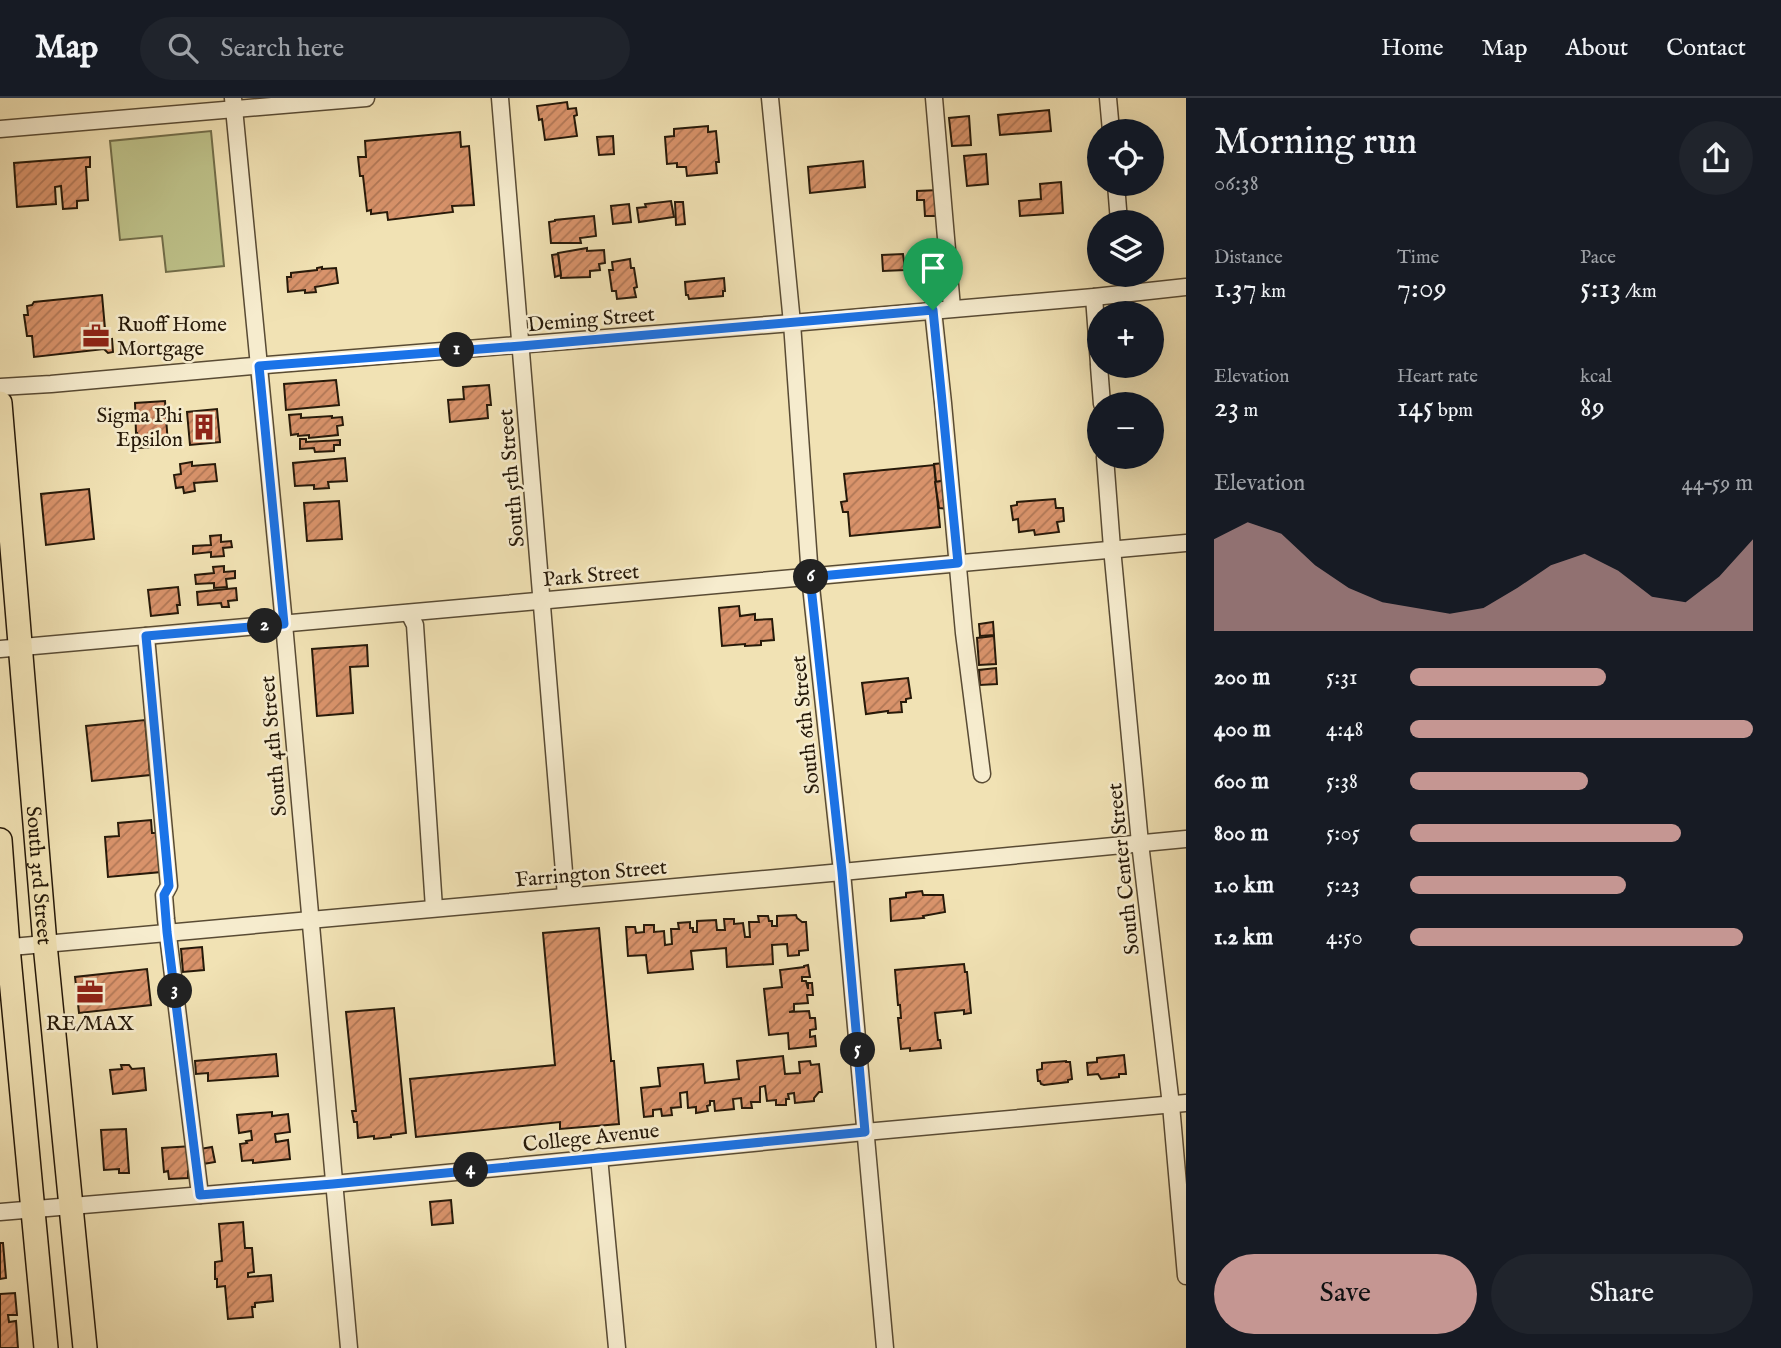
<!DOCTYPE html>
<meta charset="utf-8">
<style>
:root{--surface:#171b24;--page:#20242c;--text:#f1f3f6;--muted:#9ea1a6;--line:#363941;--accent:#c59692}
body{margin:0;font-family:"IM FELL English",serif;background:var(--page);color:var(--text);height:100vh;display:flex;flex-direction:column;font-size:26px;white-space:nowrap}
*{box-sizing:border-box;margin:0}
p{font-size:23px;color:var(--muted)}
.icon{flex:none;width:38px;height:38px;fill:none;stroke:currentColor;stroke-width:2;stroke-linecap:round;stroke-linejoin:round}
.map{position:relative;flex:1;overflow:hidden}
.panel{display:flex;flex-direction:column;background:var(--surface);width:595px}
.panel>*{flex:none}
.buttons{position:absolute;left:1087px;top:21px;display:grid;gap:14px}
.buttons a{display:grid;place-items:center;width:77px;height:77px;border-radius:50%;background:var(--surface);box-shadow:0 7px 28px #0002;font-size:35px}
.pin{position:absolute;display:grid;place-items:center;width:60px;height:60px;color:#fff;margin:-72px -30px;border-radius:50% 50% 50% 0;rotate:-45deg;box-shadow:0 0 7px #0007}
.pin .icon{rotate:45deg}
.km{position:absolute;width:35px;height:35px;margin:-18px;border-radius:50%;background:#222;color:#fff;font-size:19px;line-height:35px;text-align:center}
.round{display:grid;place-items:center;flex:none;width:74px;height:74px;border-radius:37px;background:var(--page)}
.overview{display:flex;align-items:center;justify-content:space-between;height:119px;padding:0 28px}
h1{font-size:38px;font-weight:600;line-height:52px}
.figures{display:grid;grid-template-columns:repeat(3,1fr);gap:10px;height:119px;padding:7px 28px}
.figures div{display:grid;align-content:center}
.figures b{font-size:30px;font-weight:600}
.figures small{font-size:19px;font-weight:400}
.figures p{font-size:19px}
.chart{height:196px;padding:14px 28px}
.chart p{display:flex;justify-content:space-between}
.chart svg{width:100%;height:126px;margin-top:7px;fill:var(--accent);opacity:.7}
.cta{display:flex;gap:14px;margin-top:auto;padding:14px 28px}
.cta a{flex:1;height:80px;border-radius:42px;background:var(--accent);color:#111;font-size:28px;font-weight:600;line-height:80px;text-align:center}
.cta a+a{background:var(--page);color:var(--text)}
ul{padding:0 28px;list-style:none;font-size:23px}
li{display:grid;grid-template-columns:112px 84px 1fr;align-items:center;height:52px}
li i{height:18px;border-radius:9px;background:var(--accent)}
header{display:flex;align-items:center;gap:42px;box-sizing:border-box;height:98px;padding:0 35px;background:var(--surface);border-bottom:2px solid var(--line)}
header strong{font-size:33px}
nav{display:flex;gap:38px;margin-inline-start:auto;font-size:24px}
.search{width:490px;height:63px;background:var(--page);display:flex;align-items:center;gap:18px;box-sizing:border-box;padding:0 24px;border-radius:38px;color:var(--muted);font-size:26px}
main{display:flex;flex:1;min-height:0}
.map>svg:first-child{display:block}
.green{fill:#bec28a;stroke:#726e4a;stroke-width:2}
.building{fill:url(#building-hatch);stroke:#261909;stroke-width:2}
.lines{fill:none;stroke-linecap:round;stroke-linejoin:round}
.minor-casing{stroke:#594b34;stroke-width:19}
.highway-casing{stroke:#261909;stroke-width:26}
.minor{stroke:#f6ecce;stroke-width:16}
.highway{stroke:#f1e2b4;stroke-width:23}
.route-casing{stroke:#fff;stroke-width:14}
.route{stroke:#1a73e8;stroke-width:9}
.labels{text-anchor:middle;stroke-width:5;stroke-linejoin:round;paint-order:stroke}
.street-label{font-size:21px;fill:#261909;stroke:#f6ecce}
.poi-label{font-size:21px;fill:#261909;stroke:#f6ecce;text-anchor:start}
</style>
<header>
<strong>Map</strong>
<div class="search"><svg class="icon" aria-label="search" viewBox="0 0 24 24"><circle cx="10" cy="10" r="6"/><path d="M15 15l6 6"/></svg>Search here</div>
<nav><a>Home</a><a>Map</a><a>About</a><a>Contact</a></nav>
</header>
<main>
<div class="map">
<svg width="1186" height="1250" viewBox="0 0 1186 1250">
<defs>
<pattern id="building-hatch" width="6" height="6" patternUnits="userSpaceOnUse" patternTransform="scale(1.75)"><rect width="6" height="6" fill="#d9936b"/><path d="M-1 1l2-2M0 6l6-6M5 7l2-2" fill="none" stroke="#b07756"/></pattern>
</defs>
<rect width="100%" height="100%" fill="#f1e2b4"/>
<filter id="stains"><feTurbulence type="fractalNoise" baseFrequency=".00286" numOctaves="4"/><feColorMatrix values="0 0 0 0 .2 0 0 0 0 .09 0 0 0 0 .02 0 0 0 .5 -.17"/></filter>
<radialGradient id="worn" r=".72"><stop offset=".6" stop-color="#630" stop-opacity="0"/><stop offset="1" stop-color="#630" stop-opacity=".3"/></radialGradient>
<polygon class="green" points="211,33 224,168 166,174 162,138 120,142 110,43"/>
<g class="building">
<polygon points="567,4 568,11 576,10 577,17 574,18 577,38 545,42 542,21 539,22 537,8"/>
<polygon points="1049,12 1051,33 1000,37 998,17"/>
<polygon points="969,18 971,47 952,48 949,20"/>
<polygon points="708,28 708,34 716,33 719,64 716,64 717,75 687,78 686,69 677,69 677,65 667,66 665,39 674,38 674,31"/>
<polygon points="460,34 461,49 469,48 474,107 452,108 453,114 388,122 387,114 371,116 371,112 367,113 363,78 360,78 358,59 366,59 365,43"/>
<polygon points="613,38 614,56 599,57 597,39"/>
<polygon points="986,56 988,86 967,88 964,58"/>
<polygon points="90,59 90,69 86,69 88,102 77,103 77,110 63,111 61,88 55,89 56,106 17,109 14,65"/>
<polygon points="863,63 865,89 810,95 808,69"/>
<polygon points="1061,84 1063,115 1020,118 1019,103 1041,101 1040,86"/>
<polygon points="939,92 940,118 925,118 924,102 917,102 917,93"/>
<polygon points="671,103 674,119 639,124 637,110 646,109 645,106"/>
<polygon points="675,104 683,104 685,126 676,127"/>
<polygon points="629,106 631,124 613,126 611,108"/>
<polygon points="594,118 596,138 580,140 581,145 551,145 549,124 555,123 555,122"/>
<polygon points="587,150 587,153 604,152 605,165 599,166 600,172 590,173 590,179 561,180 558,155"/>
<polygon points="558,156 561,177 555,179 552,157"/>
<polygon points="903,156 905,172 883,173 882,157"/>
<polygon points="630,161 631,170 634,170 637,189 634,190 636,199 617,201 616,193 612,193 609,172 613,172 612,164"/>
<polygon points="322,169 322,171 336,170 338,185 315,189 316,194 305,195 305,192 288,194 287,179 291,179 291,175 317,172 317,170"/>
<polygon points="724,180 725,193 723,193 723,198 689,201 688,197 686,197 685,184"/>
<polygon points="102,197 106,242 112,241 113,254 108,255 104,251 34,259 32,238 27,238 24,217 28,217 27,208 32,207 34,204"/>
<polygon points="336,282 339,307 286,312 284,286"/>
<polygon points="489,287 491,307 487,307 488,320 450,324 448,302 464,301 463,289"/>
<polygon points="165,303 168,348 139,350 137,335 136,335 135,305"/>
<polygon points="217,311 220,344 190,347 187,314"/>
<polygon points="301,316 301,320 332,318 332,320 342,319 343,327 337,328 338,337 309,340 309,337 298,338 298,336 291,337 289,317"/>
<polygon points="300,341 306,341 306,344 340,342 340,347 334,347 334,353 315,354 314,350 300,351"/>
<polygon points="345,360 347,383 328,384 329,390 314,391 314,387 295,388 293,365"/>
<polygon points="192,364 192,368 215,366 217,383 194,385 195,393 184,395 183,389 176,390 174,377 181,376 180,366"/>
<polygon points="944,365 946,383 936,384 934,366"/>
<polygon points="934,367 940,429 850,438 848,414 843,414 841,404 847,403 844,376"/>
<polygon points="947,382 949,411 939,410 935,384"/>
<polygon points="89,391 94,441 46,447 41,396"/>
<polygon points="1055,401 1056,410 1063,410 1064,423 1057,424 1059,434 1035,437 1034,432 1019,434 1018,421 1013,422 1011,408 1017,407 1017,404"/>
<polygon points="339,403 342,441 307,443 304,405"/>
<polygon points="221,437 221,444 231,443 232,449 223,450 224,458 211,459 211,454 193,456 193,448 211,447 210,438"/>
<polygon points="224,468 224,474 235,473 235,480 226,481 227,489 214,490 214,485 196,486 195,477 214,475 213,469"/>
<polygon points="178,489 180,507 177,507 178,515 151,518 148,492"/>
<polygon points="236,490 237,502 228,503 229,509 222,509 221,505 198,507 197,494"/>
<polygon points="739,508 740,518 755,516 755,522 772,521 774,542 761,543 761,547 745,548 745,546 722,548 719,510"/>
<polygon points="993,524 994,537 980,538 979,526"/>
<polygon points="994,538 996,566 979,567 977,540"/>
<polygon points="367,547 368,568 350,569 353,615 317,618 312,551"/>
<polygon points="996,570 997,586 980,587 979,572"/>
<polygon points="908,580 911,600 906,601 906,604 901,604 902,614 888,615 888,613 866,616 862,585"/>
<polygon points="145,622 150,677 92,683 86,628"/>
<polygon points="151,722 152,735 157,735 161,774 108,779 105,739 119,738 118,725"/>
<polygon points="922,793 923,797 943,797 945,814 923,818 924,820 891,823 890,801 906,799 906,795"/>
<polygon points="796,817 797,820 802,824 806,824 808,852 799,853 799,857 788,858 787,846 772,847 773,866 727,869 726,850 691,853 693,871 648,875 646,857 628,858 626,829 635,829 636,835 644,834 644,827 654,827 654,834 664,833 665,847 672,846 671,831 679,831 678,825 690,824 690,830 693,830 693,834 697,834 697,823 716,822 717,832 725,832 724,821 734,821 734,826 743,825 745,839 750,839 749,824 759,824 758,818 768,818 769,823 772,823 772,828 777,828 777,818"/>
<polygon points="599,830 611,961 611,963 614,963 619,1026 560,1031 560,1024 416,1039 410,981 555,967 543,835"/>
<polygon points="202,849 204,872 183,874 181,851"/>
<polygon points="964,866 965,874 967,874 971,915 964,916 964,912 935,915 938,942 940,942 941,950 910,953 910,950 901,951 898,920 901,920 900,907 898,907 895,872"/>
<polygon points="808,867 810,879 802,879 802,883 806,883 808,891 808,885 812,885 813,897 807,897 808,905 794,906 794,913 789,914 809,913 810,920 815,920 816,931 810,932 810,939 815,938 816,948 789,951 788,935 769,937 764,891 782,889 780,872 804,869 804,868"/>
<polygon points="147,871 151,907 79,915 75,879"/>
<polygon points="394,910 406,1035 391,1037 391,1039 374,1041 374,1038 358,1040 357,1024 354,1024 352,1013 356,1013 346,914"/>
<polygon points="276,956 278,978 208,983 208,975 196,976 195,963"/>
<polygon points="1124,957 1126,976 1119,976 1119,979 1101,981 1098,976 1088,977 1087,965 1097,964 1097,960"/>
<polygon points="783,958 785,976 800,975 799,964 810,963 811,967 819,966 822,994 819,994 814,1000 814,1003 795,1005 794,995 788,996 789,1001 786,1001 786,1007 776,1007 776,1002 767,1003 765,988 760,989 760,1004 751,1004 752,1010 742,1010 741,1000 733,1001 734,1011 715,1013 714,1003 710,1003 710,1007 707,1008 708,1013 696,1015 696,1009 688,1010 687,994 680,995 681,1009 671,1010 672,1017 662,1018 661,1011 653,1012 653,1018 644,1019 641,990 660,988 658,970 703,966 705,985 739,981 737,963"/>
<polygon points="1066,963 1066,964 1070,964 1072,981 1068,982 1068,984 1044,987 1041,986 1040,983 1038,983 1037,972 1042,971 1042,965"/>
<polygon points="121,967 129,967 132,971 144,970 146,992 113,996 110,972 122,971"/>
<polygon points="272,1014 272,1018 288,1016 290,1034 275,1036 276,1044 288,1042 290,1061 253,1065 253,1062 242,1063 240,1046 247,1045 246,1043 252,1042 251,1033 239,1035 237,1017"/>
<polygon points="126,1031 129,1075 119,1075 119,1071 104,1072 101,1032"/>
<polygon points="192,1048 194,1072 188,1073 188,1080 169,1081 168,1073 164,1074 162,1050"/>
<polygon points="212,1049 215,1064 203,1066 200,1051"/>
<polygon points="451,1102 453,1125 432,1127 430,1104"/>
<polygon points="243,1124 245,1150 252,1150 254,1174 248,1175 248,1179 271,1177 273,1203 255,1205 255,1209 252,1209 253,1219 228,1221 225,1188 217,1189 217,1181 215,1181 215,1164 222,1163 219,1126"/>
<polygon points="0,1145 3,1145 6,1180 0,1181"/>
<polygon points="15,1195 17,1217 8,1217 9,1224 16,1223 18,1250 0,1250 0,1196"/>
</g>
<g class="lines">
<g class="minor-casing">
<g id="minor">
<polyline points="233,0 284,526 349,1250"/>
<polyline points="500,0 566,798"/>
<polyline points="770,0 792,225 810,479 842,774 885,1250"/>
<polyline points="934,0 952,210"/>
<polyline points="1108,0 1111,33"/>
<polyline points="0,31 366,0"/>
<polyline points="1116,86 1119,124"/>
<polyline points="1094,199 1099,266"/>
<polyline points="933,212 943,305 964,535 982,676"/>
<polyline points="1099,268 1102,306"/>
<polyline points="0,289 51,286 241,269 792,225 1094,199 1186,189"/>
<polyline points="1105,359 1112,450 1140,745 1171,1007 1186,1178"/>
<polyline points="409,515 415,527 434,810"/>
<polyline points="146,538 169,788 164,797 166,821 200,1097"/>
<polyline points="0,551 1186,445"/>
<polyline points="0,850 842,774 1186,741"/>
<polyline points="599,1059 617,1250"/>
<polyline points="0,1114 333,1086 865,1034 1186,1005"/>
</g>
</g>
<g class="highway-casing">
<g id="highway">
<path id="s1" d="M0,305l45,541 40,404"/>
<polyline points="0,742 8,849 46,1250"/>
</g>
</g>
<use href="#minor" class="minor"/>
<use href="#highway" class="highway"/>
</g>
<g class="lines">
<g class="route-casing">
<polygon id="route" points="933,212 958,465 810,479 842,774 865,1034 333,1086 200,1097 167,834 164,797 169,788 146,538 284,526 259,268 521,248"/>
</g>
<use href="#route" class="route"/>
</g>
<defs>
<g id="office-bare" transform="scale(2.1)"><path d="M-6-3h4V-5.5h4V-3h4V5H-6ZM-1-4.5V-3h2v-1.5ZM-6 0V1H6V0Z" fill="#8f2418" stroke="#f6ecce" stroke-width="2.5" paint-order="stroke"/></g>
<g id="building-bare" transform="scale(2.1)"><path d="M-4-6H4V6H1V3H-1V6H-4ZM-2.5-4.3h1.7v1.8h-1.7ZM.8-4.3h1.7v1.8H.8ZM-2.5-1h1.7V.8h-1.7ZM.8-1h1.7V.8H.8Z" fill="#8f2418" stroke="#f6ecce" stroke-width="2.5" paint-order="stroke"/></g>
</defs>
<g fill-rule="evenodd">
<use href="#office-bare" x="96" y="238"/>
<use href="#building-bare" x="204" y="329"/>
<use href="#office-bare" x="90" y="894"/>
</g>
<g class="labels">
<g class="street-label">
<text transform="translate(591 221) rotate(-5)" y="7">Deming Street</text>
<text transform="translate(511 380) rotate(-95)" y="7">South 5th Street</text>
<text transform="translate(591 477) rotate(-5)" y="7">Park Street</text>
<text transform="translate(805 627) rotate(-96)" y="7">South 6th Street</text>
<text transform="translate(273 648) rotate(-95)" y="7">South 4th Street</text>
<text transform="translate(1123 771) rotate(-96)" y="7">South Center Street</text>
<text transform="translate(591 775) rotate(-5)" y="7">Farrington Street</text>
<text dy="7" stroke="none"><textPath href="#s1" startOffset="474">South 3rd Street</textPath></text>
<text transform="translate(591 1039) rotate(-6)" y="7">College Avenue</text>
</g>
<g class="poi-label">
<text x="117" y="233">Ruoff Home<tspan x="117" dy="24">Mortgage</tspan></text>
<text x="183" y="324" text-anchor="end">Sigma Phi<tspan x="183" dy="24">Epsilon</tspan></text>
<text x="90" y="932" text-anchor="middle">RE/MAX</text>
</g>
</g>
<rect width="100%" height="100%" filter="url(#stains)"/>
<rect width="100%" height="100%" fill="url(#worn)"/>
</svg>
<div class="buttons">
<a><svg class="icon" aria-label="locate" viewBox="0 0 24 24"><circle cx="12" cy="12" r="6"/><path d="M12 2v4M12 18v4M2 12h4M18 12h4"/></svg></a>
<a><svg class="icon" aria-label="layers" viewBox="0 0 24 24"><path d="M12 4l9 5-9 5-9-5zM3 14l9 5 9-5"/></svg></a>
<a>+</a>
<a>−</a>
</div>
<div class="pin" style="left:933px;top:212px;background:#1e9e55"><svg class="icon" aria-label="arrive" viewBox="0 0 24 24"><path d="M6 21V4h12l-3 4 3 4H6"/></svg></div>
<b class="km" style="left:457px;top:252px">1</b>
<b class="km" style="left:265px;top:528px">2</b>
<b class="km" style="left:175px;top:893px">3</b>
<b class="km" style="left:471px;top:1072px">4</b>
<b class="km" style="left:858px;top:952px">5</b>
<b class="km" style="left:811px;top:479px">6</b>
</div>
<section class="panel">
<div class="overview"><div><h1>Morning run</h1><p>06:38</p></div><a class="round"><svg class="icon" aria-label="share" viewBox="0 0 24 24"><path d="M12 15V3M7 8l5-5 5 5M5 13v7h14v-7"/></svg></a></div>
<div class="figures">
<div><p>Distance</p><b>1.37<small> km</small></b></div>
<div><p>Time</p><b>7:09</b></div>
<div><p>Pace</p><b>5:13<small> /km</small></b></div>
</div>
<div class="figures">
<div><p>Elevation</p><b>23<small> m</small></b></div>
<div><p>Heart rate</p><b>145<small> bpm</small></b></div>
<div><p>kcal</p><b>89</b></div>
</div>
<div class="chart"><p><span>Elevation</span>44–59 m</p>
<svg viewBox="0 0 160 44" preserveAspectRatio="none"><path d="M0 44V12L10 6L20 10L30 21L40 29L50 34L60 36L70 38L80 36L90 29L100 21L110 17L120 23L130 32L140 34L150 25L160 12V44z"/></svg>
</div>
<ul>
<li><b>200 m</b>5:31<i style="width:57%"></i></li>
<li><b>400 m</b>4:48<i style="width:100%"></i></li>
<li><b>600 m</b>5:38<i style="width:52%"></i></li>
<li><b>800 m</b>5:05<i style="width:79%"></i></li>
<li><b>1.0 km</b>5:23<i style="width:63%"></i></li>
<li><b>1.2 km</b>4:50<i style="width:97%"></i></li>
</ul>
<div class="cta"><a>Save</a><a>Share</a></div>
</section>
</main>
